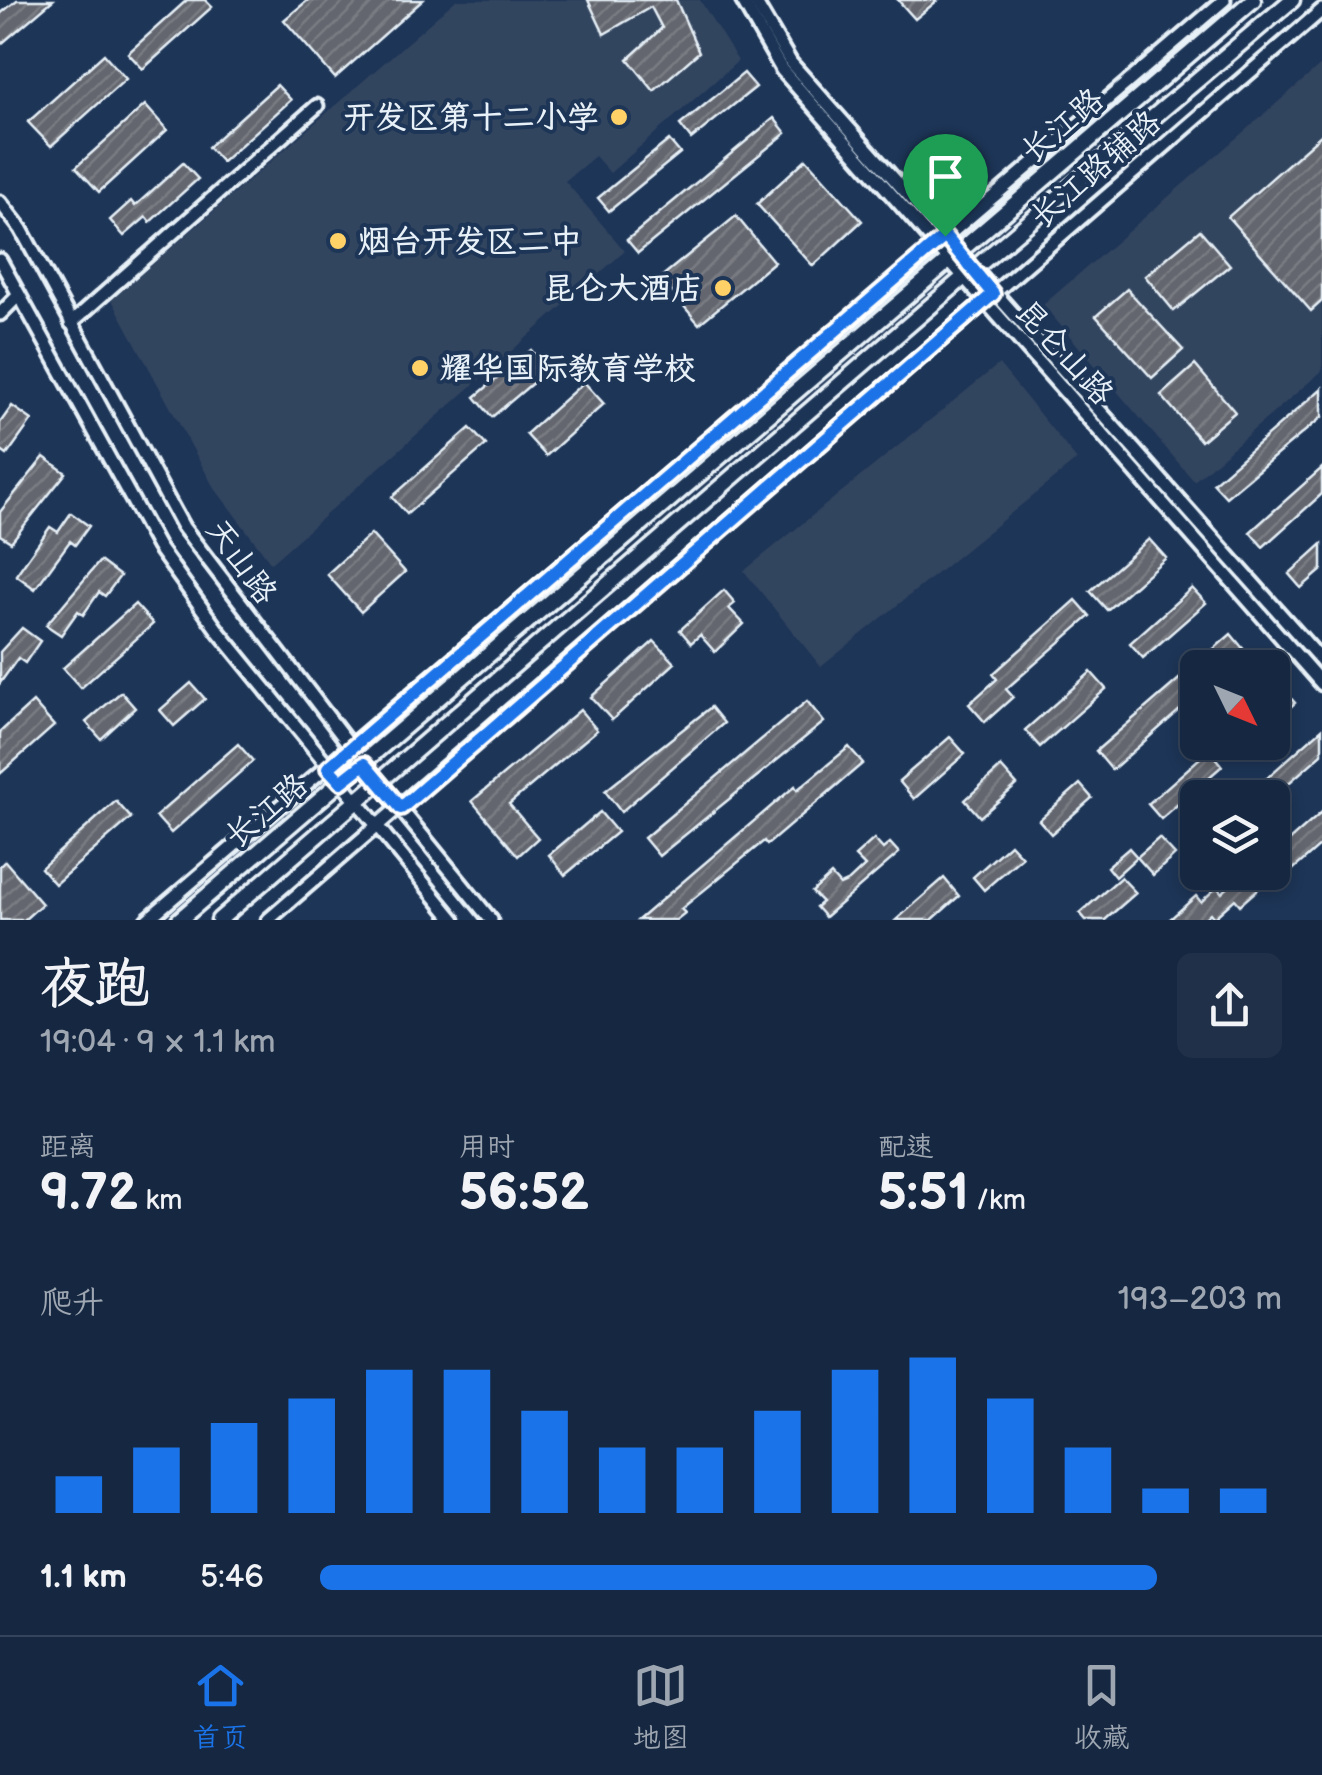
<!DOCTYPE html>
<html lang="zh">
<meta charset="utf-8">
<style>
:root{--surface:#162841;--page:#1f3048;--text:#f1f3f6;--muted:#9ea6b1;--line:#35445a;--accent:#1a73e8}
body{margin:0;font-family:"Balsamiq Sans","LXGW WenKai TC",sans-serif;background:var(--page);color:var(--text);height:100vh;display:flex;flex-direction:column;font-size:38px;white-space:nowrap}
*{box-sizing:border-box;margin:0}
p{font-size:32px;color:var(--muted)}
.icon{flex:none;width:55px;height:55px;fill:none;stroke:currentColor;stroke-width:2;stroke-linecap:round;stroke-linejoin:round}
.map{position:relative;height:920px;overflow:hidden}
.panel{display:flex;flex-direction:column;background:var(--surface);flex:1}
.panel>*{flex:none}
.needle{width:65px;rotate:133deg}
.fabs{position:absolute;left:1180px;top:650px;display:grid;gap:20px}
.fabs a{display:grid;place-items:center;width:110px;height:110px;border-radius:15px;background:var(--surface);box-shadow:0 5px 15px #0003,0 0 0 2px var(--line);font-size:50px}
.pin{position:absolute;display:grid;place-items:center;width:85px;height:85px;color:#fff;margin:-102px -42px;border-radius:50% 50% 50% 0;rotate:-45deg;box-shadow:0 0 10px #0007}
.pin .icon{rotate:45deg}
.round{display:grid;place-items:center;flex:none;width:105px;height:105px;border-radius:15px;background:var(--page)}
.overview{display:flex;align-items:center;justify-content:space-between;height:170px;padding:0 40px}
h1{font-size:55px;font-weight:700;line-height:75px}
.metrics{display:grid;grid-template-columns:repeat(3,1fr);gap:15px;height:170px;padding:10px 40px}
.metrics div{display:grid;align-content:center}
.metrics b{font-size:50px;font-weight:700}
.metrics small{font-size:28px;font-weight:400}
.metrics p{font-size:28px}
.chart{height:280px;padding:20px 40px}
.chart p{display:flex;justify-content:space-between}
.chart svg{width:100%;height:180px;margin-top:10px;stroke:var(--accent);stroke-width:6}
ul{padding:0 40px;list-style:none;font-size:32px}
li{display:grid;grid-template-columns:160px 120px 1fr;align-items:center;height:75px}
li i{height:25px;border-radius:12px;background:var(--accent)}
.tabs{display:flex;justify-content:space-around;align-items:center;height:140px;border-top:2px solid var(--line);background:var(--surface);font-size:28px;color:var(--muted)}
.tabs a{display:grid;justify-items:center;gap:5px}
.tabs .on{color:var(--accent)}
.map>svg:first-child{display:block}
.built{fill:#32445e}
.building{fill:url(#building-hatch);stroke:#e8f1f8;stroke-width:2.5}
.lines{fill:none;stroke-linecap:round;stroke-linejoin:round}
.minor-casing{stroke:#e8f1f8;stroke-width:19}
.major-casing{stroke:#e8f1f8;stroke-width:21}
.minor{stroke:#1d3557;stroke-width:11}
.major{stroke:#1d3557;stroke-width:14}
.route-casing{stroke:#fff;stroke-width:20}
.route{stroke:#1a73e8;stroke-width:12}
.poi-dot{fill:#ffd166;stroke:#1d3557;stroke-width:4}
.labels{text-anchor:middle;stroke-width:8;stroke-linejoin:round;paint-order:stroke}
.poi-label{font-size:32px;font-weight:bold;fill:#e8f1f8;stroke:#1d3557;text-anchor:end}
.street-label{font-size:32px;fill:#e8f1f8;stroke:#1d3557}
</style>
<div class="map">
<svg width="1322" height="920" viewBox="0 0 1322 920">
<defs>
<pattern id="building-hatch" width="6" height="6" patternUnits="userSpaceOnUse" patternTransform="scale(2.5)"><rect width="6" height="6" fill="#64666e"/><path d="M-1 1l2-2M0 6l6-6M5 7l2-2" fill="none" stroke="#7a7c83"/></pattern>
</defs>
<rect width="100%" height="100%" fill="#1d3557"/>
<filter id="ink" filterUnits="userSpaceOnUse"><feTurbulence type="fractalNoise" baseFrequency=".01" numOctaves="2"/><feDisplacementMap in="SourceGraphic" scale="20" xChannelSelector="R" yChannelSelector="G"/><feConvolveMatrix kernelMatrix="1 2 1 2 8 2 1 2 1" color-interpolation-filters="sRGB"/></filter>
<g filter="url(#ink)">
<g class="built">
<polygon points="456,0 700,0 738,61 610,173 595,156 565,181 625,251 271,563 213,486 112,300"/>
<polygon points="1322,64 1322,371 1194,481 1043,305"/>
<polygon points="999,364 1077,460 821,667 744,571"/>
</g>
<g class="building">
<polygon points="17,0 53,0 0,45 0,14"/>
<polygon points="187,0 205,0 212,7 143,69 128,53"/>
<polygon points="308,0 423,0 335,78 284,20"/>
<polygon points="588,0 676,0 699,52 654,91 628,59 662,28 651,7 604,34"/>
<polygon points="898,0 938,0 915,19"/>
<polygon points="104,54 126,79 51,146 28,122"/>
<polygon points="744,73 756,87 691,139 680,125"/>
<polygon points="277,85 291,100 222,162 208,147"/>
<polygon points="145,105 167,130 99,192 76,167"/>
<polygon points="774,118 786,133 638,253 627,240"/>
<polygon points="1322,134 1322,301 1311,311 1228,217"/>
<polygon points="669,140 680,153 609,211 598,198"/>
<polygon points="806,159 862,221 813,266 757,204"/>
<polygon points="183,163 198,179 150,222 146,217 124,236 110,220 131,201 135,206"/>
<polygon points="736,216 774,262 699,324 660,278"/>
<polygon points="1200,230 1230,265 1174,311 1145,276"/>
<polygon points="1127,289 1183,350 1152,378 1096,316"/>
<polygon points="531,350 548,370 492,417 475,397"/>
<polygon points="1195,365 1235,412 1201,441 1161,395"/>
<polygon points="584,382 604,404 546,456 526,434"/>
<polygon points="1322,388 1322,417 1226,497 1213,483"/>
<polygon points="12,406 32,420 7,455 0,450 0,423"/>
<polygon points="470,428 486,445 407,514 392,497"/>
<polygon points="44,457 66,473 11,542 0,535 0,512"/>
<polygon points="1322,468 1322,494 1263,547 1250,532"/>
<polygon points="71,513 89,526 75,545 70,541 35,589 16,575 50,527 58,532"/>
<polygon points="371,534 405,572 361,612 327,574"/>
<polygon points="1149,539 1166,558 1107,610 1090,591"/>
<polygon points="1322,544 1322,570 1301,588 1289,574"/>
<polygon points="100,561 120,576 105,596 99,592 83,615 78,611 61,635 46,625"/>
<polygon points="1192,588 1206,603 1143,658 1130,643"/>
<polygon points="724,590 735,603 729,608 744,624 715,652 700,635 691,643 680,630"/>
<polygon points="1076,600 1090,616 1006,689 1013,697 985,722 969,704 997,679 993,674"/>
<polygon points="135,604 153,624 81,688 63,668"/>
<polygon points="22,628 40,641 25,663 18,658 0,683 0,652"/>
<polygon points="1231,634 1246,652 1228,668 1198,668 1198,694 1112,770 1096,751"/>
<polygon points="654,641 675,663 612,720 591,697"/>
<polygon points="1091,672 1106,689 1040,747 1025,730"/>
<polygon points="191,683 205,699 174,726 160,710"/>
<polygon points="1282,688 1295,703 1272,723 1272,696"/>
<polygon points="121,692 135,708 101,739 86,722"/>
<polygon points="807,701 824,722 659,856 644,838"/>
<polygon points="33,702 54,726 0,774 0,732"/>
<polygon points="711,707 724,723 621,812 605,791"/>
<polygon points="580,710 597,730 509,804 538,838 518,856 472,801"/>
<polygon points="1322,729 1322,754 1274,796 1262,782"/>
<polygon points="950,737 965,754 914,799 899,781"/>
<polygon points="238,744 253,761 171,833 156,816"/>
<polygon points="849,747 863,763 767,845 764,841 681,909 685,913 676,920 638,920 795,786 797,790"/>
<polygon points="1209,750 1222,766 1161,819 1148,804"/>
<polygon points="1001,767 1017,785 980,817 965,800"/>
<polygon points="1080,784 1092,798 1051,834 1039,820"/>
<polygon points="116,801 131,818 55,884 41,868"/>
<polygon points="600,812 617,832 565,875 549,855"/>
<polygon points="1322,812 1322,844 1287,875 1282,868 1240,905 1235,899 1214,918 1210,913 1203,920 1169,920 1196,896 1201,902 1217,887 1222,893 1245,872 1272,872 1272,856"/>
<polygon points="1159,838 1175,855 1153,875 1137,857"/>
<polygon points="874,839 883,849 890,843 899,853 825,917 816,907 822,902 812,892 831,875 840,885 849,881 865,866 855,856"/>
<polygon points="1010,844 1022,857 984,890 973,877"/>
<polygon points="1129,848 1137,857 1115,877 1107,867"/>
<polygon points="5,861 42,904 24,920 0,920 0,866"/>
<polygon points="1121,877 1136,893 1105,920 1086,920 1080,913"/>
<polygon points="944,878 959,896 932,920 896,920"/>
</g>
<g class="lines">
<g class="minor-casing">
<g id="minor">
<polyline points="742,0 782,70 1322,684"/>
<polyline points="754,0 791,63 1322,661"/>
<polyline points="0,202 21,229 183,527 364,764 491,920"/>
<polyline points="0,260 158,547 219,632 454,920"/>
<polyline points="0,314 19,295"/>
<polyline points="71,323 317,106"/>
<polyline points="147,920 1224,0"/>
<polyline points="268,920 1322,10"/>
</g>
</g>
<g class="major-casing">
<g id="major">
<polyline points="179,920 1253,0"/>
<polyline points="219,920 963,278 1292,0"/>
</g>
</g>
<use href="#minor" class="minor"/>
<use href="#major" class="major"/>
</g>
</g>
<g class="lines" filter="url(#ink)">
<g class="route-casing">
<polygon id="route" points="945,236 993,294 401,808 364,764 341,782 328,768"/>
</g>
<use href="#route" class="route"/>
</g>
<g class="poi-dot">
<circle cx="619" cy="117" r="10"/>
<circle cx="338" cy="241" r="10"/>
<circle cx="723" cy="288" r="10"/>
<circle cx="420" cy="368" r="10"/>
</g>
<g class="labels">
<g class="poi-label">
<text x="599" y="128">开发区第十二小学</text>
<text x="358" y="252" text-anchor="start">烟台开发区二中</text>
<text x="703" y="299">昆仑大酒店</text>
<text x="440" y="379" text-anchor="start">耀华国际教育学校</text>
</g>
<g class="street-label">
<text transform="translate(1062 125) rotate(-40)" y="11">长江路</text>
<text transform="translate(1095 169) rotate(-41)" y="11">长江路辅路</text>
<text transform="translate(1065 352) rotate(48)" y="11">昆仑山路</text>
<text transform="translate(242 561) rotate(54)" y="11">天山路</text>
<text transform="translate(266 810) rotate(-40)" y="11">长江路</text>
</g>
</g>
</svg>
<div class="fabs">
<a><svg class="needle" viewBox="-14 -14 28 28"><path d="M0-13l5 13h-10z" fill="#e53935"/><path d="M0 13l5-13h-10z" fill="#9ea6b1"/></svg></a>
<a><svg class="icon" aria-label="layers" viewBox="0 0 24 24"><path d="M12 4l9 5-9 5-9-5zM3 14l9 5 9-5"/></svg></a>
</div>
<div class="pin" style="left:945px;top:236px;background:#1e9e55"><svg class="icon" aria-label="arrive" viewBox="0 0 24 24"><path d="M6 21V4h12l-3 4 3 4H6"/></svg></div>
</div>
<section class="panel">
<div class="overview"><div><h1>夜跑</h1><p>19:04 · 9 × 1.1 km</p></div><a class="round"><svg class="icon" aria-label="share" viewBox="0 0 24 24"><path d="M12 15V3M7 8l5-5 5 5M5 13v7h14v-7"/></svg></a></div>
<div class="metrics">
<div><p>距离</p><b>9.72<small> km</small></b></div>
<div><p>用时</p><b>56:52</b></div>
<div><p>配速</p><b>5:51<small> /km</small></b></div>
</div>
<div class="chart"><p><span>爬升</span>193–203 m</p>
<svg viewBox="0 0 160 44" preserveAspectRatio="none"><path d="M5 44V35M15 44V28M25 44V22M35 44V16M45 44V9M55 44V9M65 44V19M75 44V28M85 44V28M95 44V19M105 44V9M115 44V6M125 44V16M135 44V28M145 44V38M155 44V38"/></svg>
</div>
<ul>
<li><b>1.1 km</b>5:46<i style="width:87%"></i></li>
</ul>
</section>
<nav class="tabs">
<a class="on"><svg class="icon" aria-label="home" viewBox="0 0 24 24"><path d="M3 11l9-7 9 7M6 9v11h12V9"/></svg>首页</a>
<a><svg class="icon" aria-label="map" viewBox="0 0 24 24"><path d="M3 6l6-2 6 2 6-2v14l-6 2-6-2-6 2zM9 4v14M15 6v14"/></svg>地图</a>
<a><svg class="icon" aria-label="saved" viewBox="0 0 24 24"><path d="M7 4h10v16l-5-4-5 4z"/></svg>收藏</a>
</nav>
